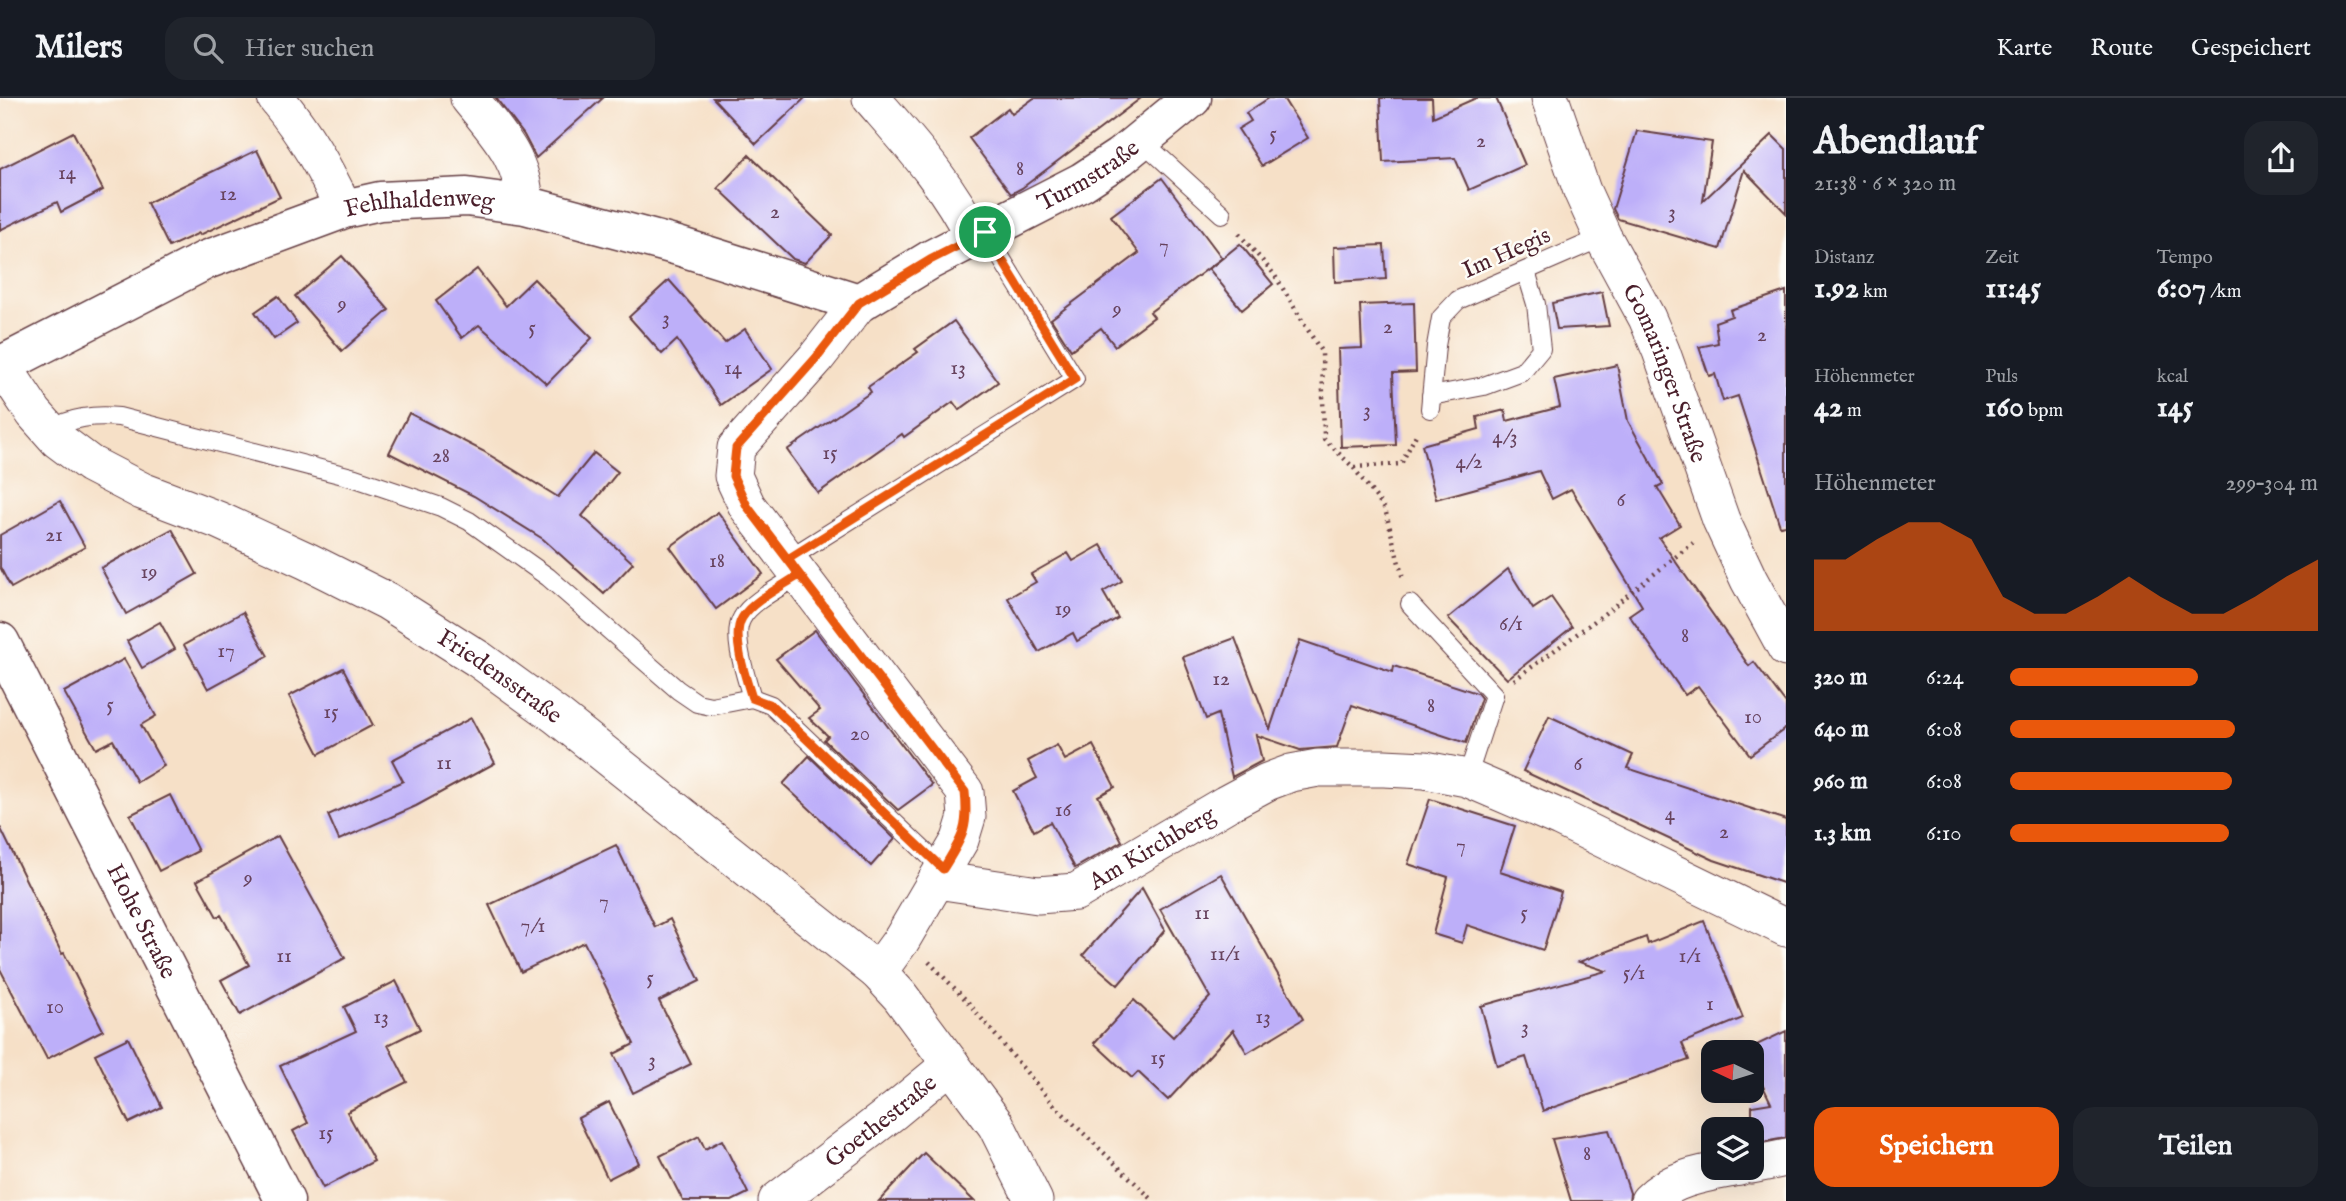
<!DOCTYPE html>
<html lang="de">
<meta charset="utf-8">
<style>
:root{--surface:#171b24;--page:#20242c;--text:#f1f3f6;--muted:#9ea1a6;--line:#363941;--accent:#ea580c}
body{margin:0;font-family:"IM FELL English",serif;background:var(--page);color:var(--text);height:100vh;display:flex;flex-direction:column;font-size:26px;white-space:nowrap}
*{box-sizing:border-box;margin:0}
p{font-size:23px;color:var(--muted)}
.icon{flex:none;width:38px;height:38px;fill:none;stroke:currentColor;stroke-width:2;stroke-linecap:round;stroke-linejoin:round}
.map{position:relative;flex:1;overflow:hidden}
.sheet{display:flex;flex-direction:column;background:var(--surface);width:560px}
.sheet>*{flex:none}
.needle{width:46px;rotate:274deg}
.tools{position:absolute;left:1701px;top:942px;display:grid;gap:14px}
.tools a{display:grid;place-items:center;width:63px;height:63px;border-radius:14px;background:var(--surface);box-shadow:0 7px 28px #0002;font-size:35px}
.pin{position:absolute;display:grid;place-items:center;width:60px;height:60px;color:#fff;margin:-30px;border:4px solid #fff;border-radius:50%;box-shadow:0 2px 7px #0007}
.round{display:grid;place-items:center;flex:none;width:74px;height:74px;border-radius:21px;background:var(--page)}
.headline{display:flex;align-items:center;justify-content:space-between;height:119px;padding:0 28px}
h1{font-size:38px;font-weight:800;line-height:52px}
.figures{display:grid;grid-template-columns:repeat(3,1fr);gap:10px;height:119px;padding:7px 28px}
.figures div{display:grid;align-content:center}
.figures b{font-size:30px;font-weight:800}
.figures small{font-size:19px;font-weight:400}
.figures p{font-size:19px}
.chart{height:196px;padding:14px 28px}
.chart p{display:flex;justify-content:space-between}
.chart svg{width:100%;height:126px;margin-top:7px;fill:var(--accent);opacity:.7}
.primary-button{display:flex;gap:14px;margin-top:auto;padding:14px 28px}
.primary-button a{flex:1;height:80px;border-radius:21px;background:var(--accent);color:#fff;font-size:28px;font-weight:800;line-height:80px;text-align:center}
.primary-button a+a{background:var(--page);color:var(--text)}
ul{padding:0 28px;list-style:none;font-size:23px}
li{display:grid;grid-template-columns:112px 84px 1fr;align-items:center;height:52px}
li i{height:18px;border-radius:9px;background:var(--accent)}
header{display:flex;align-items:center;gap:42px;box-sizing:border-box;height:98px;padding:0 35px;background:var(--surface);border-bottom:2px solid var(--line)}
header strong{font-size:33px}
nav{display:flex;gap:38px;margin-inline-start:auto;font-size:24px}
.search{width:490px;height:63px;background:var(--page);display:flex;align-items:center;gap:18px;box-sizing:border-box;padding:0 24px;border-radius:21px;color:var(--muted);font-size:26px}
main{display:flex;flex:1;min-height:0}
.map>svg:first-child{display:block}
.building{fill:#bdaff9}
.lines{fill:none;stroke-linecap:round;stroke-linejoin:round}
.service-casing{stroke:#643c42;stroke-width:20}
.minor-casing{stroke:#643c42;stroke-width:39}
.tertiary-casing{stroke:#643c42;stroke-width:41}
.secondary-casing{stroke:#643c42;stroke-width:41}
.path{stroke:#643c42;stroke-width:4.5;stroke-dasharray:2 5;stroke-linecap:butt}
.service{stroke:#fff;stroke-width:18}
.minor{stroke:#fff;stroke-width:37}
.tertiary{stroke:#fff;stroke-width:38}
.secondary{stroke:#fff;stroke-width:38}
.route-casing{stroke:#fff;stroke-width:14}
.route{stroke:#ea580c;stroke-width:9}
.labels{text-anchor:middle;stroke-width:5;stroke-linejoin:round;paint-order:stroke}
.number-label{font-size:21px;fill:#67435e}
.street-label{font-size:24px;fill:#4a1f2b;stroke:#fdfcf7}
</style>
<header>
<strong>Milers</strong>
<div class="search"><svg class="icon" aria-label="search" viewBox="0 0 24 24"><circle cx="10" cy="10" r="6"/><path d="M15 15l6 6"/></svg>Hier suchen</div>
<nav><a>Karte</a><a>Route</a><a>Gespeichert</a></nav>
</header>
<main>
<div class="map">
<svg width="1786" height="1103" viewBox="0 0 1786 1103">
<rect width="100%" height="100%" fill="#fdfcf7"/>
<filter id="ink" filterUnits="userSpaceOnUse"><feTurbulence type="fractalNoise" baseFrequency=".0143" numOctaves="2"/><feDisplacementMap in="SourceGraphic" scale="14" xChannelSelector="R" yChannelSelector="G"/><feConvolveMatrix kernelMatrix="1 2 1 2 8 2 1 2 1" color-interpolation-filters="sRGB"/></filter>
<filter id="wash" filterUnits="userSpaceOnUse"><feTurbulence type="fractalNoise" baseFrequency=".00686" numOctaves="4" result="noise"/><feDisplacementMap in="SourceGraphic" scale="28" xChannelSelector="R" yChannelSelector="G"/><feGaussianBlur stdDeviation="1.57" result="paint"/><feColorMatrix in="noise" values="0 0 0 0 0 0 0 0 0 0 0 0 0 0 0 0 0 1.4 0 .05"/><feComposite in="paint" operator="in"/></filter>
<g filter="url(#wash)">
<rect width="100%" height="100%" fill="#f6e0c7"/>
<g id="blocks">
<g class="building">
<polygon points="496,0 603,0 536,60 524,37"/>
<polygon points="713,0 805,0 756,46"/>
<polygon points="1034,0 1141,0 1022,90 1011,96 969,40 1008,10 1012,16"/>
<polygon points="1269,0 1283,0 1308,40 1262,68 1238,31 1251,23 1246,15"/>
<polygon points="1380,0 1432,0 1433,19 1476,0 1496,0 1525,67 1469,92 1455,60 1383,64"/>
<polygon points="1637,33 1712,44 1703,103 1772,37 1786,51 1786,115 1744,72 1720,151 1618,121 1613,111"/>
<polygon points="73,34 103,92 61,114 57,104 0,132 0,71"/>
<polygon points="257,52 280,99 200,137 199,135 169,149 147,105"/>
<polygon points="749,57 832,137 805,165 793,161 718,90"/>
<polygon points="1162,80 1222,160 1150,214 1154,219 1115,248 1101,230 1071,252 1051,221 1139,155 1111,118"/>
<polygon points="1240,146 1273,186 1242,212 1209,171"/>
<polygon points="1384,147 1386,181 1335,184 1334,149"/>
<polygon points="342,158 389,212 342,253 295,198"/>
<polygon points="477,171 506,208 534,181 592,240 547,286 479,227 462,240 436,203"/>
<polygon points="669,182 725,245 745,231 772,271 721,307 677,242 662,256 629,219"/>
<polygon points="1786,193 1786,427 1780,428 1738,298 1723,303 1715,276 1709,278 1699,249 1718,245 1715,224 1732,218 1730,212"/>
<polygon points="1602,194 1609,228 1557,231 1552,205"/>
<polygon points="278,198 297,225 274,241 255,214"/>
<polygon points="1414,205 1416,274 1393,275 1396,347 1341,349 1338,251 1362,250 1360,207"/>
<polygon points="954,223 998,284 959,312 953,304 904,339 902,336 818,395 787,352 871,294 868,289 918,254 915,251"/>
<polygon points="1617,267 1628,323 1663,386 1657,389 1680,427 1659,440 1749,568 1754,564 1786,606 1786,630 1750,657 1698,588 1685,597 1629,517 1642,508 1571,391 1552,401 1539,373 1436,401 1422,347 1479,331 1477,319 1505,312 1507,323 1560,309 1554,281"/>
<polygon points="409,315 483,353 558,399 594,355 618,374 582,418 633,465 604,496 543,441 474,398 389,355"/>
<polygon points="60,403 85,449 11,490 0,469 0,437"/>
<polygon points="718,414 763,476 716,511 670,449"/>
<polygon points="172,431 197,476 126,516 101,470"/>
<polygon points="1101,447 1122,483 1103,494 1118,520 1077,543 1073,535 1039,554 1008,500 1036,484 1031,476 1068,455 1073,463"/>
<polygon points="1508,471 1533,511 1551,499 1572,529 1507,581 1448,520"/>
<polygon points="243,514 268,558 208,591 184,547"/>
<polygon points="160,524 175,551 142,570 127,543"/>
<polygon points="815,532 932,687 898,712 824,642 828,638 809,620 820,612 776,561"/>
<polygon points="1235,540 1270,631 1300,542 1393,574 1394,568 1477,595 1481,600 1466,645 1352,607 1337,649 1300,652 1256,637 1262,663 1232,679 1218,616 1206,621 1183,559"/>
<polygon points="124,561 156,618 141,627 164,668 137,684 113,642 96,651 64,594"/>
<polygon points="343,570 373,627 319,656 289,598"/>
<polygon points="1549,618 1633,657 1627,670 1786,722 1786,786 1714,762 1523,673"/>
<polygon points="471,620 495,665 416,708 339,742 328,717 403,683 392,662"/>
<polygon points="1057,647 1065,662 1093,647 1115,689 1098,698 1122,743 1075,770 1050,724 1034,733 1013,693 1037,680 1028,663"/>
<polygon points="809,658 895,741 871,768 783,686"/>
<polygon points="170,697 198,753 159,773 130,717"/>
<polygon points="1430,701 1515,728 1500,774 1561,794 1543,852 1467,827 1462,845 1433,836 1448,779 1408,766"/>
<polygon points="0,729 62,856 64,855 103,932 47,961 0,871"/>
<polygon points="278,738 345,860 240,917 221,882 249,867 221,817 217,819 197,783"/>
<polygon points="616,747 655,829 670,821 700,883 659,903 691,966 633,995 614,956 634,946 584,844 521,874 489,807"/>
<polygon points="1221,776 1303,921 1247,955 1233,932 1168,1002 1138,974 1132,980 1094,945 1134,902 1173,939 1210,899 1160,811"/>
<polygon points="1142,790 1165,832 1118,887 1083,857"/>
<polygon points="1704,823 1743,920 1682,945 1689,962 1543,1013 1526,959 1497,968 1481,908 1606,873 1579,864 1646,839 1648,846"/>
<polygon points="396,883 420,931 388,947 407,984 347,1014 374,1063 323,1090 293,1033 308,1025 280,968 356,933 344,909"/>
<polygon points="1786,933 1786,1040 1752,1046 1752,1008 1771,1005 1752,965 1752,954 1746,952"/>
<polygon points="128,940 162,1009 129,1025 95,956"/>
<polygon points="609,1004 639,1065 608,1081 578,1020"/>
<polygon points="1609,1032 1630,1095 1629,1103 1571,1103 1552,1041"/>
<polygon points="699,1038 705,1051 722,1042 748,1095 732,1103 683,1103 660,1058"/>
<polygon points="924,1055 974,1103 879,1103"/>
</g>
</g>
</g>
<g filter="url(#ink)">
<use href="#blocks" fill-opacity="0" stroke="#643c42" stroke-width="2"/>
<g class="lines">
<g class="service-casing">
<g id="service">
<polyline points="1141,42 1222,116"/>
<polyline points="1431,298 1484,288 1522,274 1541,251 1536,206 1526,173"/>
<polyline points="1430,311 1436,248 1441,220 1458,202 1603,139"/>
<path d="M50,332c22,-13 44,-15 69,-13l236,61 86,29 28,14 79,56 130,113 19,13 14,3 41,-8 19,7 172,164"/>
<polyline points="788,461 1075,281 985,134"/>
<polyline points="1410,506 1494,597 1467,680"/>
<path d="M752,600c-5,-19 -21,-62 -10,-80 9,-17 41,-32 57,-43"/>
</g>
</g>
<g class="minor-casing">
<g id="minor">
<path d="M276,0c30,37 47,67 68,111"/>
<path d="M469,0c28,35 54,60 56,107"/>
<path d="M871,0c38,44 77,86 103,140"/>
<path id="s1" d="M1550,0l32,93 21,46 44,81 14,33 60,169 28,60 37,68"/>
<polyline points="859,205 816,260 736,350 733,378 747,408 965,694 967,719 960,742 902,841 878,874"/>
<path id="s2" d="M2,267l32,48 24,27 32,24 52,27 76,29 89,41 80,40 93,59 77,56 321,256 22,24 96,129 38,76"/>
<path id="s3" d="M937,782l101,15 38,-3 150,-88 41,-22 24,-9 27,-5h66l41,2 42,8 93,40 226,110"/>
<polyline points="1752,1067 1786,1060"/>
<path id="s4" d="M777,1103l117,-90 57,-47"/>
<path d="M1649,1103c23,-24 59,-28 90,-34"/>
</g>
</g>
<g class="tertiary-casing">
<g id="tertiary">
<path id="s5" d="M0,268l206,-106 138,-51 36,-8 87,-4 58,8 153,41 181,57 71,-43 152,-78 38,-25 72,-59"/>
</g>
</g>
<g class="secondary-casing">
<g id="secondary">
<path id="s6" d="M0,544l285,559"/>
</g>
</g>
<g class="path">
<polyline points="1239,136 1274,176 1322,255 1324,341 1353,369 1385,411 1403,481"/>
<polyline points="1354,369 1401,366 1417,335"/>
<polyline points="1514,582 1600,519 1693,445"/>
<polyline points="929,864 966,902 1053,1006 1154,1103"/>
</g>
<use href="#service" class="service"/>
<use href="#minor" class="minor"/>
<use href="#tertiary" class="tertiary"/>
<use href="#secondary" class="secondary"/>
</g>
</g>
<g class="lines" filter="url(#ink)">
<g class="route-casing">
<path id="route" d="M985,134l-55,28 -71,43 -43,55 -80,90 -3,28 14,30 218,286c4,38 -3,46 -22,77l-172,-164 -19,-7c-6,-19 -21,-62 -10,-80 10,-17 41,-32 57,-43l-11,-16 287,-180 -90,-147"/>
</g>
<use href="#route" class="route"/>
</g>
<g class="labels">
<g class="number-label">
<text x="1273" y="42">5</text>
<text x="1481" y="49">2</text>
<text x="1020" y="77">8</text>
<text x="67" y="81">14</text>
<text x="228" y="102">12</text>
<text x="775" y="120">2</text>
<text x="1672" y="120">3</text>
<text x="1164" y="154">7</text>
<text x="342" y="212">9</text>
<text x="1117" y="217">9</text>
<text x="666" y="226">3</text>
<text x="1388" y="235">2</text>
<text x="532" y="236">5</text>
<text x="1762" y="243">2</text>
<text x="733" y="276">14</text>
<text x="958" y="276">13</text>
<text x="1367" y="318">3</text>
<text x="1505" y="345">4/3</text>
<text x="830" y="361">15</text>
<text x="441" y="364">28</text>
<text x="1469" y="370">4/2</text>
<text x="1621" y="408">6</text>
<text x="54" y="443">21</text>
<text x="717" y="469">18</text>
<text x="149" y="480">19</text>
<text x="1063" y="517">19</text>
<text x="1511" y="532">6/1</text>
<text x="1685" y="544">8</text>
<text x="226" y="559">17</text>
<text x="1221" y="587">12</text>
<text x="110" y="613">5</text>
<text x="1431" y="614">8</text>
<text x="331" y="620">15</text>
<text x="1753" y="625">10</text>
<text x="860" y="642">20</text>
<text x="444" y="671">11</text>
<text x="1578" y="672">6</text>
<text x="1063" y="718">16</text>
<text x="1670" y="722">4</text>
<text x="1724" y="740">2</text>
<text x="1461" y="754">7</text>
<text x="248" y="786">9</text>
<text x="604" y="810">7</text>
<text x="1202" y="821">11</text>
<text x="1524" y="821">5</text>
<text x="533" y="834">7/1</text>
<text x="1225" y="862">11/1</text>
<text x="284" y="864">11</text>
<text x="1690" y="864">1/1</text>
<text x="1634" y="881">5/1</text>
<text x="650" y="886">5</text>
<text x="1710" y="912">1</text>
<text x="55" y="915">10</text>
<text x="381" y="925">13</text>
<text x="1263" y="925">13</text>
<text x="1525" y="935">3</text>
<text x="1158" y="966">15</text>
<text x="652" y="968">3</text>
<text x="326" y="1041">15</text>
<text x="1587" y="1062">8</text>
</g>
<g class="street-label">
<text dy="8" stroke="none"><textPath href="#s5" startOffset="1172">Turmstraße</textPath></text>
<text dy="8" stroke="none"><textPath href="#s5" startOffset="455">Fehlhaldenweg</textPath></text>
<text transform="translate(1506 154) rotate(-24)" y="8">Im Hegis</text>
<text dy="8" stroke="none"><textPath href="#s1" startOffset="299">Gomaringer Straße</textPath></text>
<text dy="8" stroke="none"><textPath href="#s2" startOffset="597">Friedensstraße</textPath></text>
<text dy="8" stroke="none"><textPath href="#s3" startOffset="228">Am Kirchberg</textPath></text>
<text dy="8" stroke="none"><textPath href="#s6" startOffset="313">Hohe Straße</textPath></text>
<text dy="8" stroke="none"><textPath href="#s4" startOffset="131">Goethestraße</textPath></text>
</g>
</g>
</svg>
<div class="tools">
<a><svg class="needle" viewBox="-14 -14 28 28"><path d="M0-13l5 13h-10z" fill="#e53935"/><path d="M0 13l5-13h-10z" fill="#9ea1a6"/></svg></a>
<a><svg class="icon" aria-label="layers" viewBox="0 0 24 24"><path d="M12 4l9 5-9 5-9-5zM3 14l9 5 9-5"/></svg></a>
</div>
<div class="pin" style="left:985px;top:134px;background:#1e9e55"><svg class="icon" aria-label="arrive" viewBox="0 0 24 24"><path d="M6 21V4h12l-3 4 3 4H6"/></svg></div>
</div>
<section class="sheet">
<div class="headline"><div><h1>Abendlauf</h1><p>21:38 · 6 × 320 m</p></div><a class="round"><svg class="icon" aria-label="share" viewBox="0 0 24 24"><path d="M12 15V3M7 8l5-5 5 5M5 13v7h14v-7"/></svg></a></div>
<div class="figures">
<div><p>Distanz</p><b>1.92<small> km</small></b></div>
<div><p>Zeit</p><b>11:45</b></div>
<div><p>Tempo</p><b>6:07<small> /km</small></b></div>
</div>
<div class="figures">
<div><p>Höhenmeter</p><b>42<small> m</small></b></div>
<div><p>Puls</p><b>160<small> bpm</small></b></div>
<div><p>kcal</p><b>145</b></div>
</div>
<div class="chart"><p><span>Höhenmeter</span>299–304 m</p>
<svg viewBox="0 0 160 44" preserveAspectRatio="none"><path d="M0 44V19L10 19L20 12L30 6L40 6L50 12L60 32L70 38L80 38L90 32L100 25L110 32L120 38L130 38L140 32L150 25L160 19V44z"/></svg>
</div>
<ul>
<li><b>320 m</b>6:24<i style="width:61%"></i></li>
<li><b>640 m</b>6:08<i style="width:73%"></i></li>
<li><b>960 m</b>6:08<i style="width:72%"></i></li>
<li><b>1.3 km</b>6:10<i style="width:71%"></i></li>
</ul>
<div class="primary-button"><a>Speichern</a><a>Teilen</a></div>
</section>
</main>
